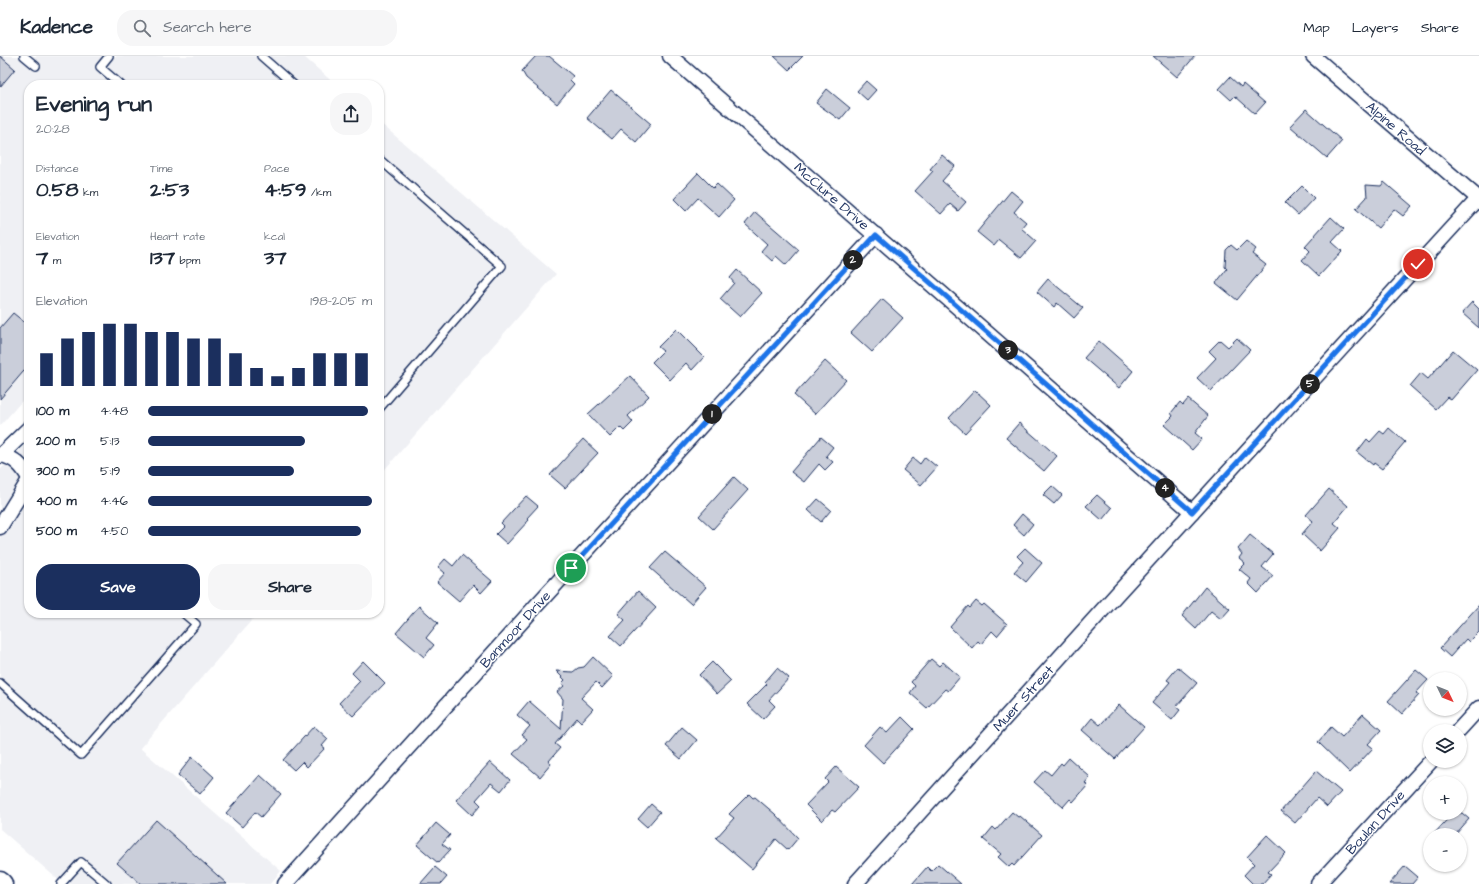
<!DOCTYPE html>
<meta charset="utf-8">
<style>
:root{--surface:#fff;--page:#f6f6f7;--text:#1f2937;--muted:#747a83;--line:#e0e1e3;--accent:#1b2f5e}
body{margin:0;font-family:"Architects Daughter",sans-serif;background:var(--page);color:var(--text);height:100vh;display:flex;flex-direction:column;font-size:15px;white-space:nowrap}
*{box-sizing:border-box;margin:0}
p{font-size:13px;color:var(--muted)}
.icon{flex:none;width:22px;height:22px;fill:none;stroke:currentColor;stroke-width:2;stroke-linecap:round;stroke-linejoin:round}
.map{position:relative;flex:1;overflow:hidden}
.details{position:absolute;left:24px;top:24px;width:360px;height:538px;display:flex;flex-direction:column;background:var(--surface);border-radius:16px;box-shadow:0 1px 3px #0004}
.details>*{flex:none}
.needle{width:26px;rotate:133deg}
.buttons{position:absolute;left:1423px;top:616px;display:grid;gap:8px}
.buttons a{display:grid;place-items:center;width:44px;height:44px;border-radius:50%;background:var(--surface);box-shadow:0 1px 3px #0004;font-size:20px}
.pin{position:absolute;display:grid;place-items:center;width:34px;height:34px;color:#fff;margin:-17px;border:2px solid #fff;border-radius:50%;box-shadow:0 1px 4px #0007}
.km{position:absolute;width:20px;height:20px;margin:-10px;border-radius:50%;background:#222;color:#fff;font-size:11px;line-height:20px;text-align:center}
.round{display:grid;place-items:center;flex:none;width:42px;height:42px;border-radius:16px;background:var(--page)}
.head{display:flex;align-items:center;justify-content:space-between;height:68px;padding:0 12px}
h1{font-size:22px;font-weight:800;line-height:30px}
.metrics{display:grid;grid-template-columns:repeat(3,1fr);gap:6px;height:68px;padding:4px 12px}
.metrics div{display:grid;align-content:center}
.metrics b{font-size:20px;font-weight:800}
.metrics small{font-size:11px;font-weight:400}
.metrics p{font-size:11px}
.chart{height:112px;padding:8px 12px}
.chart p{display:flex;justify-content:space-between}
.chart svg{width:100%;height:72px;margin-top:4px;stroke:var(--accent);stroke-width:6}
.button{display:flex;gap:8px;margin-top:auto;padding:8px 12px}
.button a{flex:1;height:46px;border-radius:16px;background:var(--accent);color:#fff;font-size:16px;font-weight:800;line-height:46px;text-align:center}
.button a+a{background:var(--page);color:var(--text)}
ul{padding:0 12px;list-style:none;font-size:13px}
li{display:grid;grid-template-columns:64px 48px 1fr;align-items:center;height:30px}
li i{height:10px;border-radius:5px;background:var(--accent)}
header{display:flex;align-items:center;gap:24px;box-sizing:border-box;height:56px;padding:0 20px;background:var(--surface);border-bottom:1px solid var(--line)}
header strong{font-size:19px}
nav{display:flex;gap:22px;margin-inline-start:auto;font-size:14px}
.search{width:280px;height:36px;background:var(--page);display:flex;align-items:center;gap:10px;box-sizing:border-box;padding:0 14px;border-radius:16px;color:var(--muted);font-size:15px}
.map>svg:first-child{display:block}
.built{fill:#eff0f4}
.building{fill:#caceda;stroke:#1b2f5e}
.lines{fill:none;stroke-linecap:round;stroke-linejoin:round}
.lane-casing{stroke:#1b2f5e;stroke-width:10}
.street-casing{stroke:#1b2f5e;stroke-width:17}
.secondary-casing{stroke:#1b2f5e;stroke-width:23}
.lane{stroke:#fff;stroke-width:7}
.street{stroke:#fff;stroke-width:14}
.secondary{stroke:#fff;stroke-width:20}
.route-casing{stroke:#fff;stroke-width:8}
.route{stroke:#1a73e8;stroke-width:5}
.labels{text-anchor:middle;stroke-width:3;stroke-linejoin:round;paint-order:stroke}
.street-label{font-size:14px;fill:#1b2f5e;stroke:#fff}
</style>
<header>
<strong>Kadence</strong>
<div class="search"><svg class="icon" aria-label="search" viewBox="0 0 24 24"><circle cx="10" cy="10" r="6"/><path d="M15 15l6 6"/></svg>Search here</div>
<nav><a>Map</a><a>Layers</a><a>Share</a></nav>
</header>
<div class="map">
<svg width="1479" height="828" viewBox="0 0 1479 828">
<rect width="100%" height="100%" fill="#fff"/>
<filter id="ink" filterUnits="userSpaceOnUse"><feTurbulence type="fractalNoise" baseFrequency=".025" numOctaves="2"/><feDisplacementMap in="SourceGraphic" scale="8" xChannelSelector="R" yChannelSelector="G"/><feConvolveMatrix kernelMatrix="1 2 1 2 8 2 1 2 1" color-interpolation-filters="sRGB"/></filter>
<g filter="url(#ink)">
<g class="built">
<polygon points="0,0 303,0 336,29 29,29 29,339 28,338 0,370"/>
<polygon points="379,66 556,218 379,420"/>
<polygon points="29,385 29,557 258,557 140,692 281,815 270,828 63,828 0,773 0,414"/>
</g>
<g class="building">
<polygon points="0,0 15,13 0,31"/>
<polygon points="536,0 549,0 573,20 570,24 574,28 557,48 526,22 522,15"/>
<polygon points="774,0 803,0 789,14"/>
<polygon points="1153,0 1195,0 1177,21"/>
<polygon points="1230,21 1241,31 1243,28 1265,47 1255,58 1235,40 1231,44 1219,33"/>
<polygon points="866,25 876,34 867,44 857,35"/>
<polygon points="827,33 850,52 840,64 816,47"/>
<polygon points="611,34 651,68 636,86 621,73 612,83 587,62"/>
<polygon points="1306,53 1342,85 1327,102 1290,70"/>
<polygon points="942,99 955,110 942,125 966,146 958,155 950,148 941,158 915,135 933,115 930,113"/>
<polygon points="698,117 713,132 717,128 734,144 719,161 698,142 686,155 674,143"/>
<polygon points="1384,126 1412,150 1403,160 1394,153 1378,172 1356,153 1367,141 1366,129 1381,130"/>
<polygon points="1302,130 1314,142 1298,159 1285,147"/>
<polygon points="1011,135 1023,145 1014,156 1026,166 1021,172 1036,185 1021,202 999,184 994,190 977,176"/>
<polygon points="755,156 799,194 786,209 776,200 772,205 761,195 767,188 745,168"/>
<polygon points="1331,161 1344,173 1332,186 1342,195 1319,220 1302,204 1310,195 1305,190"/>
<polygon points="1246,185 1256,193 1252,198 1266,209 1237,244 1216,227 1227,213 1225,211 1226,194 1231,189 1237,194"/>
<polygon points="737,214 762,237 740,261 720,243 734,227 730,222"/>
<polygon points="1048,223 1083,252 1074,262 1057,247 1054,251 1037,236"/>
<polygon points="882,243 903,262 872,296 851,277"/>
<polygon points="1472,246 1479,253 1479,272 1462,257"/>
<polygon points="13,257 29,270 29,309 0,343 0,272"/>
<polygon points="676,273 704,301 692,314 686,307 670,324 652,306 663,295 658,291"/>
<polygon points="1237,282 1250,294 1211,335 1197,322 1216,302 1209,295 1220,284 1228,291"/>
<polygon points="1099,285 1133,315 1119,332 1084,302"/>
<polygon points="1453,294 1477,314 1451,344 1447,341 1436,353 1410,330 1421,317 1428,323"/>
<polygon points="825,305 846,324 815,358 794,339"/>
<polygon points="630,320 649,340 628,360 633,366 624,375 620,371 610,381 588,358"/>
<polygon points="975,334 991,349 965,377 949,362"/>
<polygon points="1188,343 1208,360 1195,377 1202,383 1192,394 1164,369 1173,360 1171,357 1180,346 1183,349"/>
<polygon points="1019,367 1057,400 1044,415 1006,382"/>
<polygon points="1389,372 1405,386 1382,413 1374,407 1373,409 1357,396 1367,383 1370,386 1380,375 1384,378"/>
<polygon points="821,381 833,391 826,400 833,406 825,414 819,408 804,426 791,416"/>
<polygon points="583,383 598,397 565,432 550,419"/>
<polygon points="925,401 937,411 921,429 903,414 913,402 920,408"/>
<polygon points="734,421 748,434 713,473 699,460"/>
<polygon points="1052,430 1062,439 1054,448 1043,439"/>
<polygon points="1329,433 1348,450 1334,467 1340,472 1320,495 1302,478 1313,465 1306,459"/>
<polygon points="1097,439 1112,452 1102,464 1086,450"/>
<polygon points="526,440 538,450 527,462 529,464 507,488 496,478 504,470 501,467"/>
<polygon points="818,443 831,454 821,466 808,454"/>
<polygon points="1022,458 1033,468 1024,479 1013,469"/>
<polygon points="1250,479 1273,498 1262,511 1273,520 1258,537 1248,527 1251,523 1239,513 1245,507 1239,502 1242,498 1238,493"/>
<polygon points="1025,492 1042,507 1026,526 1014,516 1023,506 1017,500"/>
<polygon points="665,496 706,531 691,548 650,512"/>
<polygon points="462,499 492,525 481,537 473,529 459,545 437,526 445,517 438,511 445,503 453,510"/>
<polygon points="1205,531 1230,553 1221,563 1211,555 1196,573 1182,560"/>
<polygon points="638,535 656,552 621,590 610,580 625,564 618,558"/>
<polygon points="976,545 982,550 984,548 1007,568 997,580 992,575 981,588 978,585 972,592 950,571 968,550 970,552"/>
<polygon points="1479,549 1479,576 1469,586 1466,583 1450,601 1440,592"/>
<polygon points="419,550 438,567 426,582 434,589 424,601 396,577"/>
<polygon points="593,601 613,620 602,632 596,626 581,642 593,653 581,666 577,662 555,688 560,692 549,705 551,708 540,721 513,698 527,683 522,679 530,670 517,659 529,645 561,673 563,643 557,636 564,630 562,627 565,624 556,615 573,616 578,612 584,611"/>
<polygon points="931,603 939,610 943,606 960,621 948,635 945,633 927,652 910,637 915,630 911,626"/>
<polygon points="363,605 385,627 353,660 339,647 360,625 352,617"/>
<polygon points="712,606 731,625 717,638 699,619"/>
<polygon points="1178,611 1197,627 1176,651 1180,654 1172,664 1152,647 1170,626 1167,624"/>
<polygon points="777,612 789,622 769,644 775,650 763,663 747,648 767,628 765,626"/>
<polygon points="1416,614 1428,624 1416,637 1419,639 1402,658 1388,645"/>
<polygon points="1119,649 1144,671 1115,703 1082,674 1092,662 1100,669"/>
<polygon points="1363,658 1381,674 1368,688 1373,692 1350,717 1318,686 1331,671 1342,681"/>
<polygon points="902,661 914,673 883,707 864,689 880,671 887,677"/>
<polygon points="314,670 328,683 322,690 325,692 307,711 302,706 294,714 283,704"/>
<polygon points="682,671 697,684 681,703 666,690"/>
<polygon points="192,701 214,721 200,738 178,719"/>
<polygon points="1069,702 1090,721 1085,727 1088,729 1073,746 1070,743 1063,751 1034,726 1045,714 1051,719 1061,707 1063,709"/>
<polygon points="490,706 510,724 501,735 491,727 476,744 481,749 472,759 456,744"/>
<polygon points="836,711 859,731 835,756 832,754 822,765 806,749 828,726 825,723"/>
<polygon points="1316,715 1341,736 1327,751 1317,742 1295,767 1281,755"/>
<polygon points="260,719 281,738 261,761 255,756 242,771 226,757"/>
<polygon points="749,738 753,742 755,741 775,758 798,782 788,794 776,783 752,813 716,782 734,762 729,758"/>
<polygon points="651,748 660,756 647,771 638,763"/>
<polygon points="1012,756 1018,761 1020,760 1042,779 1014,810 1012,808 1009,811 998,801 1001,798 983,783 993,771 996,774"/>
<polygon points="1453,757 1462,757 1469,763 1455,779 1433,779"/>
<polygon points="156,764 227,828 141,828 117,807"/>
<polygon points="436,767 450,779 442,788 450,794 438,807 417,789"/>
<polygon points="1267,779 1286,797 1268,816 1271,818 1262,828 1253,828 1244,819 1254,808 1247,801"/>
<polygon points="938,808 961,828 912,828 927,811 931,815"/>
<polygon points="1405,810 1418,821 1412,828 1389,828"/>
<polygon points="435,811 447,821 441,828 420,828"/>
</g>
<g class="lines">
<g class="lane-casing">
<g id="lane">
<polyline points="24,0 36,10"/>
<polyline points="109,0 100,11 121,29"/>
<polyline points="261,0 294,29"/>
<polyline points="379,103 502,210 379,353"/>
<polyline points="0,627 81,699 196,568 183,557"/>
<polyline points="61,828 81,806 107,828"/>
</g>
</g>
<g class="street-casing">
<g id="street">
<polyline points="670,0 1192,456"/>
<polyline points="1313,0 1479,143"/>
<path d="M1,399c14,3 21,11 28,23"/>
<polyline points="0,400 29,372"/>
<polyline points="0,471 29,424"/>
<polyline points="1458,675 1479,652"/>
<polyline points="285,828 535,551 876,179"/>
<polyline points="855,828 1116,539 1478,143"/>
<polyline points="1318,828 1431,705"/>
</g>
</g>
<g class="secondary-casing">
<polyline id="secondary" points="0,826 2,828"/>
</g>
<use href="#lane" class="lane"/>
<use href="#street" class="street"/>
<use href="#secondary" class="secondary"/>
</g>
</g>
<g class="lines" filter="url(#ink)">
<g class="route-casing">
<polyline id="route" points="571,512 876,179 1192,456 1418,208"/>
</g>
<use href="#route" class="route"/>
</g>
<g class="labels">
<g class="street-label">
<text transform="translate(1396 72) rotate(41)" y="5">Alpine Road</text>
<text transform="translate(832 140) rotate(41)" y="5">McClure Drive</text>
<text transform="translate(515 573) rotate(-48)" y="5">Banmoor Drive</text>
<text transform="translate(1023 642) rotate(-48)" y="5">Muer Street</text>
<text transform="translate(1375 766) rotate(-48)" y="5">Boulan Drive</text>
</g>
</g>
</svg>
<div class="buttons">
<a><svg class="needle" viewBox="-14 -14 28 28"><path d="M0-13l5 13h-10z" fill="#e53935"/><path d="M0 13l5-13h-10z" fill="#747a83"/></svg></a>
<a><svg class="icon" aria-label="layers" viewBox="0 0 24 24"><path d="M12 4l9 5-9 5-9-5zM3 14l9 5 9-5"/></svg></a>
<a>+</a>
<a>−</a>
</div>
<div class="pin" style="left:571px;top:512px;background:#1e9e55"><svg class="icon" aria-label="arrive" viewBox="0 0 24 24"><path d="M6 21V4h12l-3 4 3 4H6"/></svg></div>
<div class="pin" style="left:1418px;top:208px;background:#d93025"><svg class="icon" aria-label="check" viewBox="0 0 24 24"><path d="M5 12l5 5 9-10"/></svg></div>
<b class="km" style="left:712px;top:358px">1</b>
<b class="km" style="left:853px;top:204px">2</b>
<b class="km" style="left:1008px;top:294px">3</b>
<b class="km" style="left:1165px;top:432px">4</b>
<b class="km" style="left:1310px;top:328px">5</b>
<section class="details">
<div class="head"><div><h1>Evening run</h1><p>20:28</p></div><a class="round"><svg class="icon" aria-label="share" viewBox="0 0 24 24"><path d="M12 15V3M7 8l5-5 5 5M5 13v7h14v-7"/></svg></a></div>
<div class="metrics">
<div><p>Distance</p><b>0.58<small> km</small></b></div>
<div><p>Time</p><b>2:53</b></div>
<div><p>Pace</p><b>4:59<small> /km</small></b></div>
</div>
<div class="metrics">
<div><p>Elevation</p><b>7<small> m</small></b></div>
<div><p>Heart rate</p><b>137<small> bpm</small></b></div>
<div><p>kcal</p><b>37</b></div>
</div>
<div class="chart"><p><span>Elevation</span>198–205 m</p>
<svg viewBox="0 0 160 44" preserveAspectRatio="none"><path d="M5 44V24M15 44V15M25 44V11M35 44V6M45 44V6M55 44V11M65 44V11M75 44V15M85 44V15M95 44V24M105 44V33M115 44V38M125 44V33M135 44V24M145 44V24M155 44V24"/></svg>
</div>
<ul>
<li><b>100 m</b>4:48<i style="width:98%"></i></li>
<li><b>200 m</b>5:13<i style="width:70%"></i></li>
<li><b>300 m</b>5:19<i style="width:65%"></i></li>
<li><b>400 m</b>4:46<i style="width:100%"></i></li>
<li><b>500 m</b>4:50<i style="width:95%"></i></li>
</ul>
<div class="button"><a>Save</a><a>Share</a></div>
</section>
</div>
